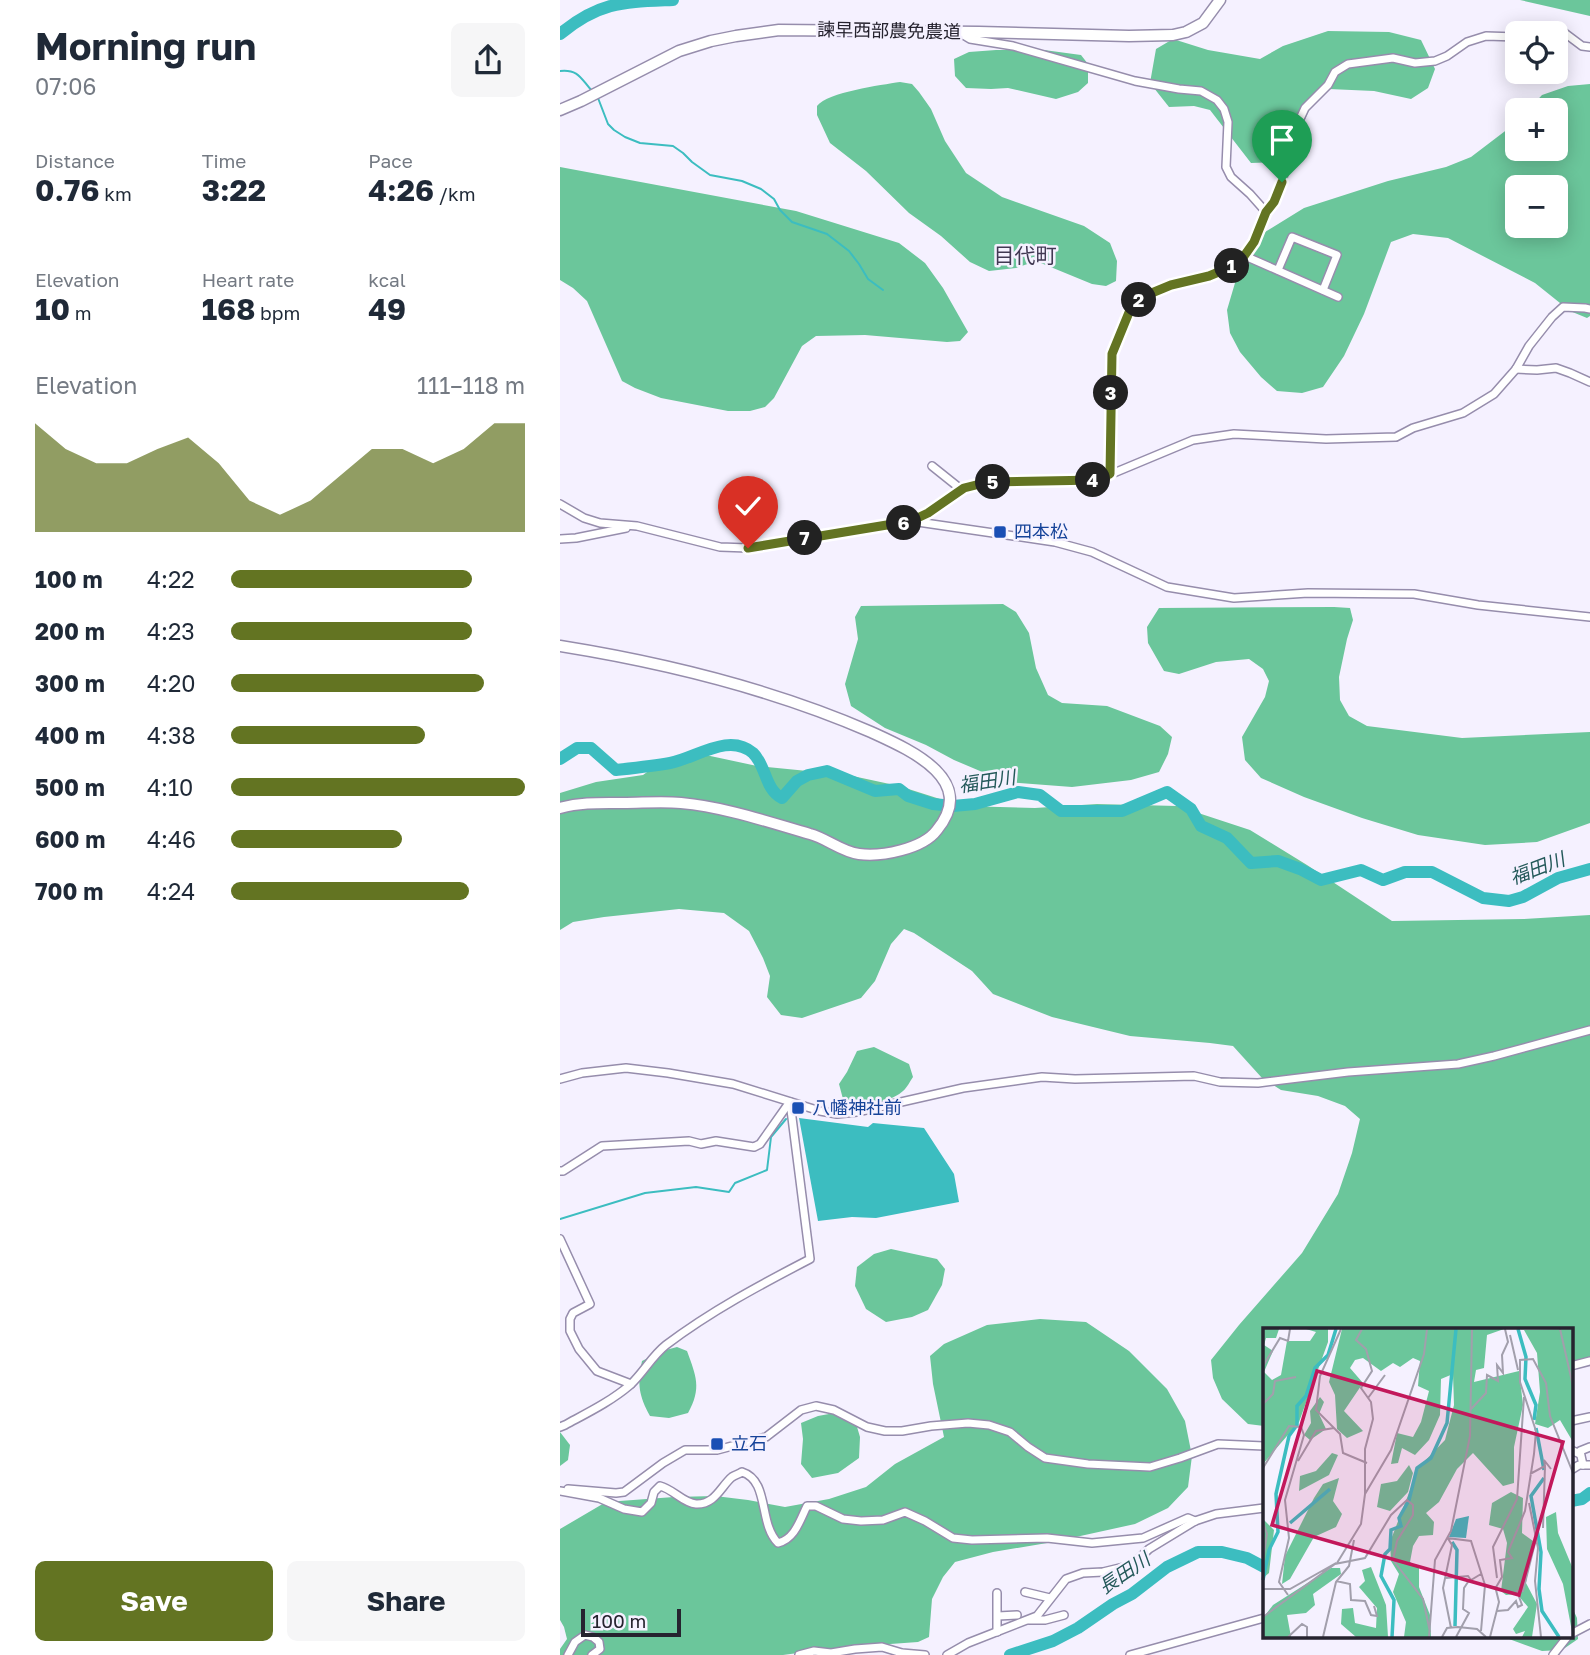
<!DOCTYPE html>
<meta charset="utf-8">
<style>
:root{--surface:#fff;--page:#f6f6f7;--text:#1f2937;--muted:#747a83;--accent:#637422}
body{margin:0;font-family:"Golos Text","Noto Sans JP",sans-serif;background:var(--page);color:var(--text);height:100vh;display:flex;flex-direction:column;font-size:26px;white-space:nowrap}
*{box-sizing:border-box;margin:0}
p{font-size:23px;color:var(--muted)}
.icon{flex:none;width:38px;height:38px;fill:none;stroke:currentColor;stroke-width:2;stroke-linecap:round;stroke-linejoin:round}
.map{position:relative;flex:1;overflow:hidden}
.side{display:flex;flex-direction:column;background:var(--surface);width:560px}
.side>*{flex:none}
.buttons{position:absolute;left:945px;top:21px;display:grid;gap:14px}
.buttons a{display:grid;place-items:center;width:63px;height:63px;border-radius:10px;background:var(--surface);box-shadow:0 4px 18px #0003;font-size:35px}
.scale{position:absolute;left:21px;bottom:18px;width:100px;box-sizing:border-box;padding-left:7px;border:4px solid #26232f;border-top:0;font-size:19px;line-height:24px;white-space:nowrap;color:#26232f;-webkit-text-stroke:5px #f5f1ff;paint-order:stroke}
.pin{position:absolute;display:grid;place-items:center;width:60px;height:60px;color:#fff;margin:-72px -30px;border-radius:50% 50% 50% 0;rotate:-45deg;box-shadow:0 0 7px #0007}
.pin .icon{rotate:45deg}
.km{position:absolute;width:35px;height:35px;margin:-18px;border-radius:50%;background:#222;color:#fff;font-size:19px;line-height:35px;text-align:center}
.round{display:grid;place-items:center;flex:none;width:74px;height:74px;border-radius:10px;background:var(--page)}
.headline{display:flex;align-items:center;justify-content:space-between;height:119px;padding:0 35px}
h1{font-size:38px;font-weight:700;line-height:52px}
.figures{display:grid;grid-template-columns:repeat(3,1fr);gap:10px;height:119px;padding:7px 35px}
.figures div{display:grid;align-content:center}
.figures b{font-size:30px;font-weight:700}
.figures small{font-size:19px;font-weight:400}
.figures p{font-size:19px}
.chart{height:196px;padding:14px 35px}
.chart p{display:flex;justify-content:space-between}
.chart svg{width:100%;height:126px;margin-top:7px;fill:var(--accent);opacity:.7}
.cta{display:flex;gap:14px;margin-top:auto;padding:14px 35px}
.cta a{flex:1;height:80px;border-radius:10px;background:var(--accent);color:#fff;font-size:28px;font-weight:700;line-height:80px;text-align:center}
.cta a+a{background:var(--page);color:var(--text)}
ul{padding:0 35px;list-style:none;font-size:23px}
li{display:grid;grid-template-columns:112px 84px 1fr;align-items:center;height:52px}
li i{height:18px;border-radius:9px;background:var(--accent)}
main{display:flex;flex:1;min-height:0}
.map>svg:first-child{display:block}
.forest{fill:#6bc69b;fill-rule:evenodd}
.water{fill:#3cbdc0}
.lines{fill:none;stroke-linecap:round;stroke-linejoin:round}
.stream{stroke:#3cbdc0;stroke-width:2}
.river{stroke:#3cbdc0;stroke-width:12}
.street-casing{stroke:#968dac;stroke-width:10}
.secondary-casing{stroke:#968dac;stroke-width:13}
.street{stroke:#fff;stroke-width:7}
.secondary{stroke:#fff;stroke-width:10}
.route-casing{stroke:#fff;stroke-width:14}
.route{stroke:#637422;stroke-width:9}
.transit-dot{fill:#1a4fb4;stroke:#f5f1ff;stroke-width:2.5}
.labels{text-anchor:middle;stroke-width:5;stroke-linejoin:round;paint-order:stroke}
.street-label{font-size:18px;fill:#26232f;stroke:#f5f1ff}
.transit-label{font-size:18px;fill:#164399;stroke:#f5f1ff;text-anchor:start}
.water-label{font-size:19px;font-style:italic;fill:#24595a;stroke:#f5f1ff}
.quarter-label{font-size:21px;fill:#413953;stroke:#f5f1ff}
.inset-river{fill:none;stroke:#3cbdc0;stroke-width:3.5}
.inset-road{fill:none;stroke:#a29fac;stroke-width:2}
.view{fill:#c2185b;fill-opacity:0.15;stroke:#c2185b;stroke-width:3.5}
.inset-edge{fill:none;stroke:#26232f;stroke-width:3.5}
</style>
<main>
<section class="side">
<div class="headline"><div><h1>Morning run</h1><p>07:06</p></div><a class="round"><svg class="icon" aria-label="share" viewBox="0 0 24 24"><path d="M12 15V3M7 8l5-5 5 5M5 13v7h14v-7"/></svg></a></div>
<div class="figures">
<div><p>Distance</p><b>0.76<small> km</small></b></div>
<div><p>Time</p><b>3:22</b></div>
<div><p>Pace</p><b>4:26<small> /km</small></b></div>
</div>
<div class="figures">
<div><p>Elevation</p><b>10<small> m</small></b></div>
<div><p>Heart rate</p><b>168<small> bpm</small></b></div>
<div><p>kcal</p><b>49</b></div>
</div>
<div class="chart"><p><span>Elevation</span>111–118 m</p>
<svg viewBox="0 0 160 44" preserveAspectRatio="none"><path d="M0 44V6L10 15L20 20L30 20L40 15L50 11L60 20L70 33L80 38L90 33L100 24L110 15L120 15L130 20L140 15L150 6L160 6V44z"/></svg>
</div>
<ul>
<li><b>100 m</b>4:22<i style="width:82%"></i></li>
<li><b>200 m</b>4:23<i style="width:82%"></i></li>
<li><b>300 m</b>4:20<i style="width:86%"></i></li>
<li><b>400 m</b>4:38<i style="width:66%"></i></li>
<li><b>500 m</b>4:10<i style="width:100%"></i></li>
<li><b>600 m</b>4:46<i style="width:58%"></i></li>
<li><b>700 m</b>4:24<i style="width:81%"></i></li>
</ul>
<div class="cta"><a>Save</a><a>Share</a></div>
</section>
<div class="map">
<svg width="1030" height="1655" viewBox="0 0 1030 1655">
<rect width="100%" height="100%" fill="#f5f1ff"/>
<g class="forest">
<polygon points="960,0 1030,0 1030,16"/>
<polygon points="768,31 829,32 861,40 875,69 868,88 851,99 814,91 769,89 753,102 731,149 717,162 691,163 650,110 634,106 609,107 590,83 596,49 613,39 648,50 700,59 723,46"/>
<polygon points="436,50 484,50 521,55 528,64 528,83 518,92 496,99 448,88 431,89 406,88 395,76 394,59 409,52"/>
<path d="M340,82l12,2 7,8 12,17 14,32 21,32 36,24 82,29 26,17 7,18 -1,20 -10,5 -14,-2 -56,-23 -20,7 -27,3 -19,-9 -29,-26 -32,-23 -43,-42 -36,-28 -13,-28v-9c11,-14 64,-21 83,-24z"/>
<path d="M1030,84v232l-3,2 -17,-7 -35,-28 -87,-45 -35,-4 -22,8 -27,72 -20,42 -21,31 -21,6 -25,-2 -16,-14 -21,-25 -10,-19 -3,-23 13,-44 25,-34 39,-24 84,-27 58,-14 25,-10 46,-35v27h39v-39h-28l14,-15 26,-9zM957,187h39v39h-39z"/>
<polygon points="0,167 236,211 339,243 365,263 383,288 408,332 400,341 387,342 305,335 256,336 242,346 214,398 205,407 190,411 168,411 101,398 75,388 62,381 27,301 13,288 0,280"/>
<polygon points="443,604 456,612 469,633 476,668 488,695 502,703 547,706 600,726 612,737 608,754 599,772 571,780 512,787 446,782 394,760 366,745 325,728 291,706 285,684 298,639 295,617 301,606"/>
<polygon points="774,607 790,608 793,620 787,639 779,677 780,700 789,716 807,726 902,738 1030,732 1030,823 977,842 925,845 858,835 802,818 744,797 701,778 685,760 682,737 705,697 709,681 703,669 689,659 656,662 619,674 604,671 588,643 587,627 599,608"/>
<polygon points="141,754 197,766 288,775 339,786 402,806 475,808 537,804 617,806 690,830 747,865 832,921 964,919 1030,915 1030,1365 1011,1367 1011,1330 704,1330 704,1426 688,1424 662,1399 653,1378 651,1360 679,1325 742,1253 778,1194 792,1153 800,1119 785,1106 758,1096 721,1090 702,1078 673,1046 650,1043 570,1036 492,1017 433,994 412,971 354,933 344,929 331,944 315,981 301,998 242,1018 221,1015 207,997 210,976 203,958 189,931 164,913 119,909 44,917 13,922 0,930 0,793 36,782 83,775 101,762"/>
<path d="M314,1047l35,17 4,13c-3,4 -6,11 -10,14 -17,15 -41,12 -60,8l-4,-15 8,-12 10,-21z"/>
<polygon points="331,1249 377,1259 385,1269 382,1285 368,1310 352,1317 326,1322 306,1309 295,1286 297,1267 314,1254"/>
<polygon points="480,1319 526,1322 569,1351 607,1389 625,1421 632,1456 628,1487 608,1508 575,1524 493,1542 433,1552 395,1562 383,1577 372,1599 369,1637 358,1642 275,1648 223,1655 0,1655 0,1649 7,1639 4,1627 0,1620 0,1529 46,1502 114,1497 155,1496 188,1500 225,1507 269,1499 306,1487 335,1464 384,1437 373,1384 370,1356 384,1344 427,1325"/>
<path d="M117,1347l10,4c9,25 15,37 1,62l-19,5 -19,-2c-11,-20 -13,-32 -8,-55l20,-10z"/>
<polygon points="280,1412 295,1420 300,1437 299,1458 278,1473 252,1478 241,1464 243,1439 241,1423 258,1416"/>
<polygon points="0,1432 10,1445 8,1460 0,1466"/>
<polygon points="1011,1605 1017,1618 1018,1639 1002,1650 982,1651 941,1636 1011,1636"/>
</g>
<polygon class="water" points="239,1118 308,1127 313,1123 364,1128 394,1174 399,1202 316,1218 292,1217 258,1221"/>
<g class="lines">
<g class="stream">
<path d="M0,71c19,-2 21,8 32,20"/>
<polyline points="38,98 48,124 54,130 65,137 80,143 113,146 123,153 132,162 150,175 182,181 201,189 214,199 220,210 232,222 267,234 289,251 299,264 308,279 323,290"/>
<polyline points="0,1219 85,1193 136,1187 169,1192 175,1183 207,1170 211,1137 226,1119"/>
</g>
<g class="river">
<path d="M0,34c40,-33 64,-32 113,-34"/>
<path d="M0,759l17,-11h14l25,22c18,-2 37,-4 54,-7 26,-5 59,-31 83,-10 13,12 12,37 29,45l15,-17 11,-6 19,-4 48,20 24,-2 9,7 25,8 20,2 22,-2 43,-12 22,3 21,16h61l45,-19 24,17 10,17 26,12 24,25 27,-2 22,8 21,11 40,-10 22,10 22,-8h27l51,26 26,3 14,-4 35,-19 32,-9"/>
<polyline points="1011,1501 1022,1499 1030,1493"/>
<polyline points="450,1655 493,1641 518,1628 553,1604 572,1594 607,1567 638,1552 662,1552 687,1558 704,1567"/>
</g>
<g class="street-casing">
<g id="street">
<polyline points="400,33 410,39 453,46 575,81 619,89 641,91 657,100 664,109 668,122 666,167 671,177 690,194 706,212"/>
<polyline points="980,33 1002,31 1022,46 1030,47"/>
<polyline points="685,256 778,297"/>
<polyline points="718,270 732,237 777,255 763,290"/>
<polyline points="956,369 977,370 996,368 1010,373 1030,382"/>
<polyline points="372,466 402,490"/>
<polyline points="550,474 552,353 570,311 582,297 611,285 649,276 673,266 682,259 694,242 706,212 714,202 722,182 733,134 745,108 768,85 775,72 788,64 833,58 855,63 875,61 887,56 907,42 926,36 957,37"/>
<polyline points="0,504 24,518 40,523 77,526 160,547 188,548 351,521 495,542 532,552 607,587 674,598 748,593 854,594 918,605 1030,617"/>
<polyline points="352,521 368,513 404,488 428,482 537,480 633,440 674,434 766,439 836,437 853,428 903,413 934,394 956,369 969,346 992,317 1003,307 1025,308 1030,309"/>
<polyline points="0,539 16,538 66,528"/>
<polyline points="0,1079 22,1073 66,1068 108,1073 173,1084 260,1111 277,1114 297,1112 403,1088 482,1077 515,1079 634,1076 660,1082 698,1083 788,1072 898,1064 934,1056 1030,1030"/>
<polyline points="0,1171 3,1171 42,1146 129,1141 141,1144 156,1141 194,1147 200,1144 229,1103"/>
<polyline points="0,1239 30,1304 13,1313 10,1319 10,1331 19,1349 37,1371 71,1384"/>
<polyline points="1011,1366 1030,1361"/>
<polyline points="1011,1421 1030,1417"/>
<path d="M0,1427l5,-2c22,-12 45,-23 65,-40 13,-12 22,-29 36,-40 45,-34 94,-60 144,-86l-20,-157"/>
<polyline points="1011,1450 1020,1454"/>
<polyline points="1023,1465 1020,1451 1030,1447"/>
<polyline points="1011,1470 1019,1465 1030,1465"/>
<polyline points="8,1489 56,1493 64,1492 103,1463 125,1450 157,1450 206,1437 241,1410 256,1406 274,1410 307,1427 325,1431 342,1431 371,1426 408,1423 429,1425 450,1432 468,1447 485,1458 528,1464 590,1467 620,1458 658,1444 704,1446"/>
<path d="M0,1491l39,7 25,11 18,3 9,-9 3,-11 6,-6c13,3 23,17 36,18 19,1 25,-18 36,-27 3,-2 7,-3 10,-5 28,9 16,51 36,71 17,-4 22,-23 29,-37h9l27,13 18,2 22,-1 22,-8 20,9 28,17 19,2 75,-2 45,5 51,-5 45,-20 7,3"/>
<polyline points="465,1592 490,1598"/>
<polyline points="437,1593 437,1632"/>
<polyline points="438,1616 457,1615"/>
<polyline points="469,1620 485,1620 504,1615"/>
<polyline points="1011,1634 1030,1624"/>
<polyline points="8,1655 15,1642 25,1635 33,1637 39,1642 40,1649 32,1655"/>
<polyline points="239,1655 254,1651 271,1653 295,1649 322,1647 342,1653 365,1655"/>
<polyline points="387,1655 408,1643 477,1616 506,1579 523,1573 543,1572 572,1565 589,1549 635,1521 656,1514 704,1508"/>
<polyline points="570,1655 704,1618"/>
<polyline points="993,1655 1008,1636"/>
</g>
</g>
<g class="secondary-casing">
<g id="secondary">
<polyline points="0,110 21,101 119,51 151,41 176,36 219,30 419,32 569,36 613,35 626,32 643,23 660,0"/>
<path d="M0,646c106,17 212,43 311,86 37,17 108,47 66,98 -14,19 -56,27 -78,24 -17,-2 -33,-16 -49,-20 -42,-12 -85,-27 -129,-31 -19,-2 -39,0 -58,0 -22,0 -42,-1 -63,5"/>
</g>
</g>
<use href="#street" class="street"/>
<use href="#secondary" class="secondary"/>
</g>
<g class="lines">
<g class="route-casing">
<polyline id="route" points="188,548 351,521 368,513 404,488 428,482 537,480 550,474 552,354 570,310 582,297 611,285 649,276 673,266 682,259 694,242 706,212 714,202 722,182"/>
</g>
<use href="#route" class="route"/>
</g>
<g class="transit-dot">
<rect x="433" y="525" width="14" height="14" rx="3.5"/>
<rect x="231" y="1101" width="14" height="14" rx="3.5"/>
<rect x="150" y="1437" width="14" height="14" rx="3.5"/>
</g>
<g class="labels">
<g class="street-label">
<text transform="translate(329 31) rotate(1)" y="6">諫早西部農免農道</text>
</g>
<g class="transit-label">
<text x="454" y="538">四本松</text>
<text x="252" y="1114">八幡神社前</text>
<text x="171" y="1450">立石</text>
</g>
<g class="water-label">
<text transform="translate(427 781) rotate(-9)" y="7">福田川</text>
<text transform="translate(977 868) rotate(-21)" y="7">福田川</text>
<text transform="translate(564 1573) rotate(-34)" y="7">長田川</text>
</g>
<g class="quarter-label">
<text x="465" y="263">目代町</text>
</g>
</g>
<g transform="translate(703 1328)">
<rect width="310" height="310" fill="#f5f1ff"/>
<path d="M0,1h16l-3,9h-10l-2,7 9,6 -9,21 8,8 9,-5 6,-34h23l6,-9 -10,-3h22v13l-29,80 -36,42zM79,1h162l-17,6 -3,33 -8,2 -2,12 45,-11 4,34 -9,42v36l-11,3 -30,-33 -16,16 -18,33 -13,11 8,9 -1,13 -14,1 -6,10 -3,16 9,6v19l11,28 1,22h-27l2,-15 -13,-30 6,-18 -8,-13 -1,-19 29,-75 26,-27 9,-35 -1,-31 -12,5 -1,36 -11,25 -14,15 -13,-7 -4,15 -7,1 6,-31 16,4 8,-15 8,-31 -11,-5 2,-25 -7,-3 -13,9 -7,-4 -12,8 -18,-13 -8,2 -5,8 13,15 -19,28 19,20 -16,7 -10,-9 -2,-34 -6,-13zM310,1v113l-13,-22 -12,8 -13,-4 5,-32 -3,-39 -13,-23zM57,69l4,5 -5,12 7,15 -16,11 -6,-5 7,-12 -1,-12zM69,125l6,2 -9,20 -30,16 1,-15 16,-5zM146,137l4,8 -5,19 -18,19 -13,-4 4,-23 16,-3zM76,150l-6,23 9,13 -6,13 -22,10 -24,42 -8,5 3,-28 29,-58 9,-14zM248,164l12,6 -1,35 11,8 -7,42 11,21 -5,33h-10l3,-6 -9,3 -3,-5 15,-22 -11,-13 -11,1 -5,-4 6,-48 -4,-14 -14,-4 3,-22zM293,184l2,21 15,36v68l-10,-53 -16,-35 -1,-32zM0,191l11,11 -5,43 -6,5zM108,239l15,38 2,32h-32l-15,-13 1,-15 11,-1 2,15 21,5 1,-20 -18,-21 6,-6 -3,-11zM68,240h9l1,6 -28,20 2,11 -9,8 -19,2 4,22h-28v-19l10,-13z" fill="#6bc69b"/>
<path d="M206,188l-3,22 -17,-1 7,-18z" fill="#3cbdc0"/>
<path class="inset-river" d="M255,1l8,28 -1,22 11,26 -2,15M273,100l8,42M281,150l-13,18 10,56 -2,37 3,22 17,26M27,195l40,-34M189,214l5,8 -2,76M0,252l6,-30 9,-18 -2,-38 13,-58 8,-11v-19l9,-10 9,-28 13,-13 8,-26M129,309l2,-37 -13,-24 4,-22 5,-5 1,-19 10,-4 -2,-8 10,-18 8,-32 14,-10 16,-35 9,-94"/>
<path class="inset-road" d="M78,1l-21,47 -4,34 24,24 3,19 24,10M99,1l-6,11 10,9 6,22 -11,17 10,14 2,17 -8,30v45M297,1l13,57M247,7l8,35M0,38l17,-28 8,3 2,-12M105,70l17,-23M0,76l10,-10 2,-13 21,-4M208,81l15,-16 1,-18 11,6 -1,-16 6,8 -1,-18 6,-13 -3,-13M35,133l18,-30 18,-3M0,140l26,-42 12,1 3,8 -19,65 4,38 -10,44 9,13M267,146l15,-8 -1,-6 7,9M266,175l9,45 -3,33 6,56M0,194l4,12 -4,26M280,200l2,-62M184,209l5,8 -9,43 8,40M184,210l24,3 14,44 -4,46M74,235l24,-39 4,-30 26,-44 33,-96 3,-25M183,250l22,-2 3,4 10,-6M234,250l-4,-31 24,-48 7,-102M73,253l14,3 1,16 14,1 6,14 6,1 -3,-10M0,261h27l46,-26M232,261l7,-12 -2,-17 12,-2 -4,-6 17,-41 9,-57 2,-23 -16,-49v-22l13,-1 13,24 4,33 23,57M234,283l11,-1 8,-9 2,6 4,-2 -5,-14h6l13,-52M0,289l72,-53 30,-6 26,-43 16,-15 6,5v10l-16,26 -4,19 30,39 7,33M25,309l14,-13 5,3v10M60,309l13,-55 13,-16 5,-26M166,309l6,-77 16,-29 19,-95 2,-107M179,309l5,-9 11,-1 19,2 9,8M193,309l13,-24 -6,-4 1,-21 6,-9M227,309l9,-35 -4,-16"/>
<path class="view" d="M54,43l246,71 -44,153 -247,-70z"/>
<rect width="310" height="310" class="inset-edge"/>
</g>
</svg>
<div class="buttons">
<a><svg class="icon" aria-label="locate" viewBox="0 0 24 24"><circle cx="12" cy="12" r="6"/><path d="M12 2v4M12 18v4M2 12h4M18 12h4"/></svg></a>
<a>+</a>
<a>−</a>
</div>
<div class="scale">100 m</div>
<div class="pin" style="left:722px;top:182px;background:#1e9e55"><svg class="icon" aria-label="arrive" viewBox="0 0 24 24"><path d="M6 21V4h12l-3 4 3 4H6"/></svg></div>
<div class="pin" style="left:188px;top:548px;background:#d93025"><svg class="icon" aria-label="check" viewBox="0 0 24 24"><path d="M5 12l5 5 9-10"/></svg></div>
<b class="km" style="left:672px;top:266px">1</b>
<b class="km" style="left:579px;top:300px">2</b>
<b class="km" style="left:551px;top:393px">3</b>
<b class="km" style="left:533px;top:480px">4</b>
<b class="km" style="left:433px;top:482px">5</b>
<b class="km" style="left:344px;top:523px">6</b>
<b class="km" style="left:245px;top:538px">7</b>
</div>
</main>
